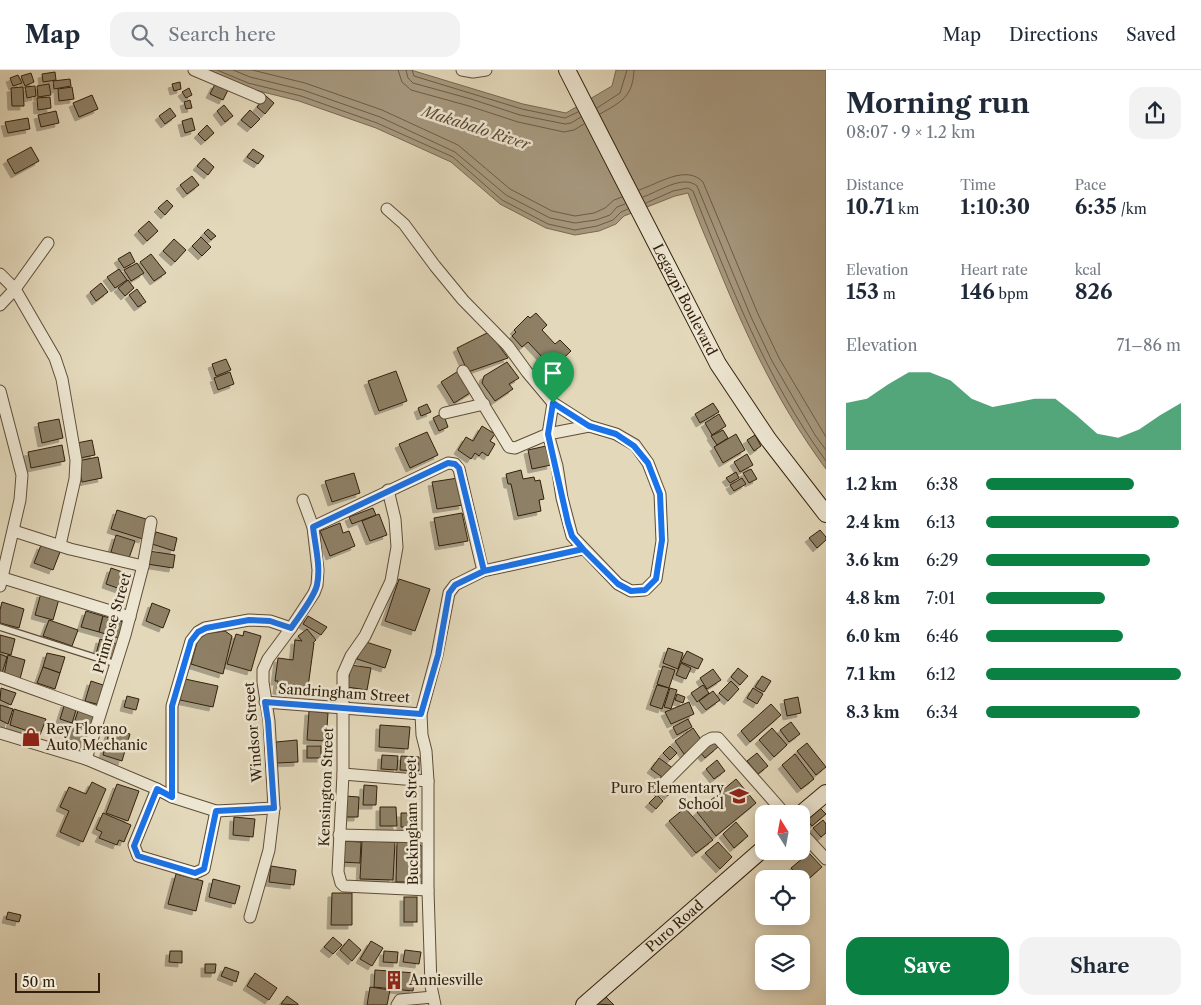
<!DOCTYPE html>
<meta charset="utf-8">
<style>
:root{--surface:#fff;--page:#f2f2f3;--text:#1f2937;--muted:#747a83;--line:#e0e1e3;--accent:#0b8043}
body{margin:0;font-family:"Libre Caslon Text",serif;background:var(--page);color:var(--text);height:100vh;display:flex;flex-direction:column;font-size:19px;white-space:nowrap}
*{box-sizing:border-box;margin:0}
p{font-size:16px;color:var(--muted)}
.icon{flex:none;width:28px;height:28px;fill:none;stroke:currentColor;stroke-width:2;stroke-linecap:round;stroke-linejoin:round}
.map{position:relative;flex:1;overflow:hidden}
.sheet{display:flex;flex-direction:column;background:var(--surface);width:375px}
.sheet>*{flex:none}
.needle{width:32px;rotate:349deg}
.tools{position:absolute;left:755px;top:735px;display:grid;gap:10px}
.tools a{display:grid;place-items:center;width:55px;height:55px;border-radius:10px;background:var(--surface);box-shadow:0 2px 12px #0003;font-size:25px}
.scale{position:absolute;left:15px;bottom:12px;width:85px;box-sizing:border-box;padding-left:5px;border:2px solid #32200c;border-top:0;font-size:14px;line-height:18px;white-space:nowrap;color:#32200c;-webkit-text-stroke:4px #ede6d2;paint-order:stroke}
.pin{position:absolute;display:grid;place-items:center;width:42px;height:42px;color:#fff;margin:-51px -21px;border-radius:50% 50% 50% 0;rotate:-45deg;box-shadow:0 0 5px #0007}
.pin .icon{rotate:45deg}
.round{display:grid;place-items:center;flex:none;width:52px;height:52px;border-radius:15px;background:var(--page)}
.summary{display:flex;align-items:center;justify-content:space-between;height:85px;padding:0 20px}
h1{font-size:28px;font-weight:700;line-height:38px}
.metrics{display:grid;grid-template-columns:repeat(3,1fr);gap:8px;height:85px;padding:5px 20px}
.metrics div{display:grid;align-content:center}
.metrics b{font-size:21px;font-weight:700}
.metrics small{font-size:14px;font-weight:400}
.metrics p{font-size:14px}
.chart{height:140px;padding:10px 20px}
.chart p{display:flex;justify-content:space-between}
.chart svg{width:100%;height:90px;margin-top:5px;fill:var(--accent);opacity:.7}
.action{display:flex;gap:10px;margin-top:auto;padding:10px 20px}
.action a{flex:1;height:58px;border-radius:15px;background:var(--accent);color:#fff;font-size:20px;font-weight:700;line-height:58px;text-align:center}
.action a+a{background:var(--page);color:var(--text)}
ul{padding:0 20px;list-style:none;font-size:16px}
li{display:grid;grid-template-columns:80px 60px 1fr;align-items:center;height:38px}
li i{height:12px;border-radius:6px;background:var(--accent)}
header{display:flex;align-items:center;gap:30px;box-sizing:border-box;height:70px;padding:0 25px;background:var(--surface);border-bottom:1px solid var(--line)}
header strong{font-size:24px}
nav{display:flex;gap:28px;margin-inline-start:auto;font-size:18px}
.search{width:350px;height:45px;background:var(--page);display:flex;align-items:center;gap:12px;box-sizing:border-box;padding:0 18px;border-radius:15px;color:var(--muted);font-size:19px}
main{display:flex;flex:1;min-height:0}
.map>svg:first-child{display:block}
.water{fill:#a7997f;stroke:#786951}
.lines{fill:none;stroke-linecap:round;stroke-linejoin:round}
.shore{stroke:#6c5c46;stroke-width:1}
.building{fill:#8e8066;stroke:#32200c;filter:url(#shadow)}
.lane-casing{stroke:#5e4e38;stroke-width:8}
.street-casing{stroke:#5e4e38;stroke-width:13}
.secondary-casing{stroke:#32200c;stroke-width:18}
.lane{stroke:#ede6d2;stroke-width:5.5}
.street{stroke:#ede6d2;stroke-width:11}
.secondary{stroke:#ede6d2;stroke-width:16}
.route-casing{stroke:#fff;stroke-width:10}
.route{stroke:#1a73e8;stroke-width:6}
.labels{text-anchor:middle;stroke-width:5;stroke-linejoin:round;paint-order:stroke}
.street-label{font-size:14px;fill:#32200c;stroke:#ede6d2}
.poi-label{font-size:14px;fill:#32200c;stroke:#ede6d2;text-anchor:start}
.water-label{font-size:15px;font-style:italic;fill:#5b4a34;stroke:#ede6d2}
</style>
<header>
<strong>Map</strong>
<div class="search"><svg class="icon" aria-label="search" viewBox="0 0 24 24"><circle cx="10" cy="10" r="6"/><path d="M15 15l6 6"/></svg>Search here</div>
<nav><a>Map</a><a>Directions</a><a>Saved</a></nav>
</header>
<main>
<div class="map">
<svg width="826" height="935" viewBox="0 0 826 935">
<defs>
<filter id="shadow"><feDropShadow dx="-4" dy="4" stdDeviation="0" flood-color="#0004"/></filter>
</defs>
<rect width="100%" height="100%" fill="#e3d8ba"/>
<filter id="stains"><feTurbulence type="fractalNoise" baseFrequency=".004" numOctaves="4"/><feColorMatrix values="0 0 0 0 .2 0 0 0 0 .09 0 0 0 0 .02 0 0 0 .5 -.17"/></filter>
<radialGradient id="worn" r=".72"><stop offset=".6" stop-color="#630" stop-opacity="0"/><stop offset="1" stop-color="#630" stop-opacity=".3"/></radialGradient>
<path class="water" d="M204,0h207l112,34 43,9 46,-27 4,-16h210v399c-45,-61 -76,-125 -105,-195 -11,-27 -23,-53 -33,-81l-13,3 -51,20 -8,8 -17,7 -24,4 -29,-7 -46,-24 -49,-42 -75,-34 -77,-27 -52,-13z"/>
<g class="lines">
<g class="shore">
<polyline points="217,0 248,13 301,26 377,53 453,87 502,130 548,154 575,160 597,156 613,150 621,142 628,139"/>
<polyline points="233,0 250,7 303,20 380,47 455,82 506,125 550,148 575,153 596,150 610,145 617,137 625,134"/>
<polyline points="252,0 305,13 382,40 458,75 510,119 552,141 575,146 594,143 605,138 614,130 622,127"/>
<polyline points="398,0 402,12 411,20 469,36 518,52 564,62 574,60 584,54"/>
<polyline points="406,0 408,8 413,13 471,29 520,45 565,54 571,53 581,47"/>
<polyline points="412,0 414,6 522,39 565,48 578,42"/>
<polyline points="597,38 620,23 627,0"/>
<path d="M600,44c21,-12 33,-17 34,-44"/>
<path d="M639,120c19,-6 47,-26 64,-8l55,132 21,44 47,79"/>
<path d="M643,127c15,-5 40,-23 54,-11l54,131 21,44 43,74 11,15"/>
<path d="M646,133l27,-12 15,-3 5,3c37,93 73,188 133,270"/>
</g>
</g>
<g class="building">
<polygon points="55,2 56,10 43,12 42,4"/>
<polygon points="31,3 34,12 25,16 21,6"/>
<polygon points="18,5 22,13 13,16 10,8"/>
<polygon points="70,9 71,16 54,19 53,11"/>
<polygon points="180,12 181,19 174,21 172,14"/>
<polygon points="49,14 51,25 38,27 37,16"/>
<polygon points="215,14 228,20 223,30 210,24"/>
<polygon points="35,16 36,26 27,28 25,17"/>
<polygon points="23,17 24,36 12,36 11,18"/>
<polygon points="72,17 74,29 59,31 58,19"/>
<polygon points="189,18 192,25 186,28 182,22"/>
<polygon points="92,25 98,39 79,47 73,33"/>
<polygon points="266,26 274,33 265,44 257,37"/>
<polygon points="50,27 51,38 38,40 37,28"/>
<polygon points="190,30 192,38 186,39 184,32"/>
<polygon points="224,35 233,46 225,52 217,41"/>
<polygon points="170,38 176,46 165,54 159,46"/>
<polygon points="250,40 260,49 251,58 241,50"/>
<polygon points="56,41 59,53 41,57 38,45"/>
<polygon points="28,48 30,59 8,63 5,52"/>
<polygon points="192,48 195,60 185,63 182,51"/>
<polygon points="207,55 214,63 205,71 198,64"/>
<polygon points="31,77 39,91 15,104 7,90"/>
<polygon points="253,79 264,86 258,94 247,87"/>
<polygon points="204,88 214,97 208,105 197,96"/>
<polygon points="192,106 199,115 187,124 180,115"/>
<polygon points="167,130 173,136 165,145 158,138"/>
<polygon points="149,151 158,161 147,171 138,161"/>
<polygon points="208,159 216,166 211,170 204,163"/>
<polygon points="201,167 211,177 202,186 192,176"/>
<polygon points="174,169 186,180 175,192 163,181"/>
<polygon points="130,182 135,192 124,198 118,189"/>
<polygon points="151,184 166,203 154,211 140,192"/>
<polygon points="137,193 144,203 131,211 124,200"/>
<polygon points="119,199 127,210 115,218 107,207"/>
<polygon points="128,210 134,218 125,226 118,218"/>
<polygon points="101,213 108,222 96,231 90,222"/>
<polygon points="137,219 146,232 138,237 129,225"/>
<polygon points="536,243 547,255 542,260 555,274 560,270 571,281 551,300 541,289 543,288 528,272 522,277 512,266 516,262 514,260 528,246 530,248"/>
<polygon points="489,262 508,288 468,302 457,278"/>
<polygon points="226,289 231,300 216,306 212,294"/>
<polygon points="507,292 519,308 509,314 513,319 495,331 482,313 484,306"/>
<polygon points="460,300 473,321 454,333 441,312"/>
<polygon points="396,301 407,331 379,341 368,311"/>
<polygon points="230,302 234,314 218,320 214,308"/>
<polygon points="713,333 719,342 700,353 695,344"/>
<polygon points="427,334 431,342 421,346 418,338"/>
<polygon points="443,343 448,357 439,361 433,348"/>
<polygon points="719,344 726,356 712,365 705,353"/>
<polygon points="59,349 63,368 42,373 38,353"/>
<polygon points="482,356 495,364 490,371 495,374 488,386 482,382 479,386 475,383 471,389 458,380 466,367 473,371"/>
<polygon points="723,360 728,368 717,375 711,366"/>
<polygon points="427,362 438,385 410,398 399,374"/>
<polygon points="736,364 745,380 723,393 714,377"/>
<polygon points="755,365 761,376 754,381 747,370"/>
<polygon points="92,370 95,385 80,388 77,373"/>
<polygon points="62,375 65,391 31,398 28,382"/>
<polygon points="546,376 551,395 532,399 528,380"/>
<polygon points="747,384 753,395 740,402 734,392"/>
<polygon points="98,387 102,408 82,412 78,391"/>
<polygon points="751,399 757,409 749,413 743,403"/>
<polygon points="521,400 523,409 534,407 535,411 540,410 544,429 539,430 541,441 518,446 511,414 508,414 506,404"/>
<polygon points="736,402 739,408 730,413 726,408"/>
<polygon points="354,403 360,423 332,432 325,411"/>
<polygon points="458,408 463,435 437,439 432,412"/>
<polygon points="742,408 746,414 734,421 730,415"/>
<polygon points="373,438 376,445 352,454 349,447"/>
<polygon points="117,440 149,450 143,469 111,459"/>
<polygon points="462,443 468,471 439,476 434,448"/>
<polygon points="379,444 387,465 370,471 362,451"/>
<polygon points="340,453 343,463 349,461 355,476 330,486 320,461"/>
<polygon points="820,460 826,467 826,470 817,478 809,468"/>
<polygon points="156,462 177,468 174,481 152,474"/>
<polygon points="116,465 135,471 129,488 111,482"/>
<polygon points="41,475 60,482 53,500 34,493"/>
<polygon points="149,481 175,485 173,498 147,494"/>
<polygon points="111,498 131,505 126,521 106,514"/>
<polygon points="399,509 430,519 415,561 385,551"/>
<polygon points="41,523 59,529 53,550 35,545"/>
<polygon points="2,532 24,539 19,558 0,553 0,540"/>
<polygon points="152,533 170,540 163,558 146,551"/>
<polygon points="86,541 103,546 99,562 81,557"/>
<polygon points="103,546 123,552 119,568 99,562"/>
<polygon points="308,546 327,557 321,565 303,554"/>
<polygon points="49,550 78,560 72,576 43,566"/>
<polygon points="307,559 316,570 313,573 314,573 308,617 304,616 303,623 277,620 278,611 275,611 278,588 293,590 295,570 302,571 298,566"/>
<polygon points="225,561 232,566 223,604 191,594 198,569 203,564"/>
<polygon points="244,561 261,566 251,601 227,594 236,564 243,566"/>
<polygon points="0,565 15,569 11,585 0,582"/>
<polygon points="100,569 118,574 113,589 96,584"/>
<polygon points="363,571 391,580 385,598 357,589"/>
<polygon points="668,578 683,583 678,599 663,593"/>
<polygon points="687,581 703,589 698,599 681,592"/>
<polygon points="47,583 65,587 60,603 43,597"/>
<polygon points="0,584 7,587 2,603 0,602"/>
<polygon points="8,585 25,590 20,609 4,605"/>
<polygon points="681,593 691,598 686,609 676,605"/>
<polygon points="351,595 371,598 367,620 347,617"/>
<polygon points="663,596 675,600 669,618 657,614"/>
<polygon points="43,597 60,603 55,619 37,613"/>
<polygon points="738,598 748,606 740,615 731,607"/>
<polygon points="713,599 721,610 707,619 700,608"/>
<polygon points="762,606 771,611 764,622 755,617"/>
<polygon points="185,609 218,616 213,637 180,630"/>
<polygon points="91,611 106,616 100,635 85,631"/>
<polygon points="731,611 739,619 728,631 719,623"/>
<polygon points="657,615 669,618 662,639 650,635"/>
<polygon points="703,615 709,623 697,632 691,623"/>
<polygon points="1,618 16,623 11,635 0,630"/>
<polygon points="670,618 677,620 671,639 664,637"/>
<polygon points="753,618 763,624 757,634 747,628"/>
<polygon points="713,621 720,630 706,640 699,631"/>
<polygon points="677,624 685,627 683,633 675,630"/>
<polygon points="127,626 139,629 136,640 124,637"/>
<polygon points="798,627 801,643 787,646 784,630"/>
<polygon points="689,632 694,644 671,654 665,642"/>
<polygon points="65,633 77,637 72,653 60,649"/>
<polygon points="771,634 781,645 750,672 741,661"/>
<polygon points="0,635 13,639 8,654 0,650"/>
<polygon points="79,638 97,645 93,657 75,650"/>
<polygon points="14,639 46,649 40,665 10,655"/>
<polygon points="309,641 328,643 326,671 307,670"/>
<polygon points="688,649 692,657 677,665 673,657"/>
<polygon points="791,652 800,664 789,672 780,660"/>
<polygon points="71,653 91,660 83,684 63,677"/>
<polygon points="380,655 410,657 408,679 379,677"/>
<polygon points="693,658 702,671 684,684 675,671"/>
<polygon points="772,658 787,675 774,687 759,670"/>
<polygon points="110,659 130,664 122,691 103,685"/>
<polygon points="297,670 298,692 277,693 276,672"/>
<polygon points="712,671 718,677 705,688 699,681"/>
<polygon points="807,673 826,697 816,705 797,681"/>
<rect x="307" y="676" width="14" height="12"/>
<polygon points="670,676 677,683 670,690 663,683"/>
<polygon points="757,683 768,696 758,704 747,691"/>
<polygon points="795,684 814,709 801,719 782,695"/>
<polygon points="382,685 398,686 397,700 381,699"/>
<polygon points="401,686 419,687 419,701 400,700"/>
<polygon points="659,688 674,699 666,710 651,699"/>
<polygon points="717,690 725,701 714,709 706,699"/>
<polygon points="736,709 756,733 716,766 697,742"/>
<polygon points="92,712 106,719 83,772 60,762 69,741 60,737 69,717 86,724"/>
<polygon points="117,714 139,721 128,751 106,743"/>
<polygon points="665,714 673,720 668,726 660,719"/>
<polygon points="364,715 377,716 376,735 363,735"/>
<polygon points="657,725 663,731 656,739 649,733"/>
<polygon points="345,726 359,727 358,747 345,747"/>
<polygon points="380,737 396,737 397,756 380,756"/>
<polygon points="819,737 826,744 812,756 805,748"/>
<polygon points="685,738 713,770 696,783 669,751"/>
<polygon points="103,743 131,755 124,772 119,770 117,775 99,768 102,762 96,759"/>
<polygon points="401,743 417,743 416,757 401,757"/>
<polygon points="234,747 255,749 253,767 233,765"/>
<polygon points="823,750 826,754 826,763 821,767 813,758"/>
<polygon points="736,752 748,766 734,778 723,764"/>
<polygon points="342,771 361,772 360,793 341,792"/>
<polygon points="362,771 395,772 393,810 360,809"/>
<polygon points="397,772 418,772 423,778 424,812 396,812"/>
<polygon points="718,772 732,787 720,799 705,783"/>
<polygon points="809,783 822,797 804,813 791,798"/>
<polygon points="271,796 296,800 294,815 269,812"/>
<polygon points="176,804 203,811 196,841 168,834"/>
<polygon points="213,809 240,816 235,834 209,827"/>
<polygon points="332,823 352,823 352,855 331,855"/>
<rect x="404" y="827" width="13" height="25"/>
<polygon points="8,842 21,845 19,852 6,849"/>
<polygon points="333,867 342,875 333,884 324,877"/>
<polygon points="349,869 361,880 352,891 340,880"/>
<polygon points="371,871 383,878 372,896 360,889"/>
<polygon points="405,880 421,882 419,894 403,892"/>
<polygon points="170,881 182,881 182,893 169,892"/>
<polygon points="384,881 398,882 397,893 383,892"/>
<polygon points="205,894 216,894 215,903 205,903"/>
<polygon points="225,897 239,902 236,912 221,906"/>
<polygon points="375,900 415,903 413,921 374,917"/>
<polygon points="255,903 277,918 269,930 247,916"/>
<polygon points="370,917 390,920 387,935 367,935"/>
<polygon points="287,926 298,934 298,935 281,934"/>
<polygon points="605,926 614,935 596,934"/>
</g>
<g class="lines">
<g class="lane-casing">
<polyline id="lane" points="0,557 116,594"/>
</g>
<g class="street-casing">
<g id="street">
<polyline points="194,0 260,28"/>
<polyline points="462,0 473,2 486,0"/>
<polyline points="387,139 404,154 435,196 463,230 508,276 527,302 553,333 589,356 616,364 635,375 648,393 660,424 662,471 656,509 645,520 631,521 618,514 572,466 562,428 557,396 548,364 553,333"/>
<polyline points="0,204 15,219 55,288 62,309 76,390 75,409 60,475"/>
<polyline points="0,235 15,219 48,173"/>
<polyline points="463,301 509,377 515,378 548,364 589,356"/>
<polyline points="0,321 22,405 20,430 0,516"/>
<polyline points="445,343 484,334"/>
<polyline points="388,420 395,449 397,477 391,511 365,566 351,586 343,604 343,704 338,802 341,813 344,816 428,820"/>
<polyline points="313,457 448,393 455,394 459,399 483,501"/>
<polyline points="14,461 70,479 143,496"/>
<polyline points="3,508 130,547"/>
<polyline points="0,607 100,643"/>
<polyline points="265,632 421,644"/>
<polyline points="0,663 86,689 157,719 172,727 216,741 274,738"/>
<polyline points="86,689 125,565 143,496 151,452"/>
<polyline points="343,704 428,711"/>
<polyline points="157,719 134,775 138,786 195,803 204,799 216,741"/>
<polyline points="657,720 706,671 712,668 718,668 785,744"/>
<polyline points="172,727 172,636 191,571 198,562 205,558 249,550 270,551 291,558"/>
<polyline points="801,762 826,789"/>
<polyline points="339,765 427,767"/>
<polyline points="250,847 269,780 274,738 269,651 263,612 263,600 268,589 291,558 314,523 317,515 318,500 313,457 303,430"/>
<polyline points="397,935 400,930 433,927"/>
<polyline points="435,935 431,916 428,820 428,711 426,681 422,665 421,644 437,585 449,523 455,515 483,501 583,479"/>
</g>
</g>
<g class="secondary-casing">
<g id="secondary">
<path id="s1" d="M567,0l151,294 50,75 58,75"/>
<polyline points="801,744 826,723"/>
<path id="s2" d="M584,935l180,-157"/>
</g>
</g>
<use href="#lane" class="lane"/>
<use href="#street" class="street"/>
<use href="#secondary" class="secondary"/>
</g>
<g class="lines">
<g class="route-casing">
<path id="route" d="M553,333l-5,31 20,89 4,13 11,13 -99,22 -29,14 -6,8 -11,62 -17,59 -156,-12 3,19 6,87 -58,3 -12,58 -9,4 -57,-17 -4,-10 23,-57 15,8v-91l19,-65 7,-9 8,-4 43,-8 21,1 21,7c8,-12 23,-30 26,-43 4,-18 -2,-40 -4,-58l135,-64 7,1 4,4 25,103 99,-22 35,35 13,7 14,-1 11,-11 6,-39 -2,-46 -12,-31 -14,-17 -18,-12 -27,-8 -36,-23"/>
</g>
<use href="#route" class="route"/>
</g>
<defs>
<g id="shop-bare" transform="scale(1.5)"><path d="M-5-2.5h2.3a2.7 3.5 0 0 1 5.4 0H5L5.5 6h-11ZM-1.5-2.5h3a1.5 2.3 0 0 0-3 0Z" fill="#8f2418" stroke="#ede6d2" stroke-width="2.5" paint-order="stroke"/></g>
<g id="school-bare" transform="scale(1.5)"><path d="M0-5L7-2L0 1L-7-2ZM-4 1L0 2.5L4 1V4Q0 6-4 4Z" fill="#8f2418" stroke="#ede6d2" stroke-width="2.5" paint-order="stroke"/></g>
<g id="building-bare" transform="scale(1.5)"><path d="M-4-6H4V6H1V3H-1V6H-4ZM-2.5-4.3h1.7v1.8h-1.7ZM.8-4.3h1.7v1.8H.8ZM-2.5-1h1.7V.8h-1.7ZM.8-1h1.7V.8H.8Z" fill="#8f2418" stroke="#ede6d2" stroke-width="2.5" paint-order="stroke"/></g>
</defs>
<g fill-rule="evenodd">
<use href="#shop-bare" x="31" y="667"/>
<use href="#school-bare" x="739" y="726"/>
<use href="#building-bare" x="394" y="910"/>
</g>
<g class="labels">
<g class="street-label">
<text dy="5" stroke="none"><textPath href="#s1" startOffset="258">Legazpi Boulevard</textPath></text>
<text transform="translate(112 553) rotate(-74)" y="5">Primrose Street</text>
<text transform="translate(344 623) rotate(4)" y="5">Sandringham Street</text>
<text transform="translate(253 662) rotate(-95)" y="5">Windsor Street</text>
<text transform="translate(326 717) rotate(-88)" y="5">Kensington Street</text>
<text transform="translate(412 752) rotate(-91)" y="5">Buckingham Street</text>
<text dy="5" stroke="none"><textPath href="#s2" startOffset="120">Puro Road</textPath></text>
</g>
<g class="poi-label">
<text x="46" y="664">Rey Florano<tspan x="46" dy="16">Auto Mechanic</tspan></text>
<text x="724" y="723" text-anchor="end">Puro Elementary<tspan x="724" dy="16">School</tspan></text>
<text x="409" y="915">Anniesville</text>
</g>
<g class="water-label">
<text transform="translate(476 58) rotate(18)" y="5">Makabalo River</text>
</g>
</g>
<rect width="100%" height="100%" filter="url(#stains)"/>
<rect width="100%" height="100%" fill="url(#worn)"/>
</svg>
<div class="tools">
<a><svg class="needle" viewBox="-14 -14 28 28"><path d="M0-13l5 13h-10z" fill="#e53935"/><path d="M0 13l5-13h-10z" fill="#747a83"/></svg></a>
<a><svg class="icon" aria-label="locate" viewBox="0 0 24 24"><circle cx="12" cy="12" r="6"/><path d="M12 2v4M12 18v4M2 12h4M18 12h4"/></svg></a>
<a><svg class="icon" aria-label="layers" viewBox="0 0 24 24"><path d="M12 4l9 5-9 5-9-5zM3 14l9 5 9-5"/></svg></a>
</div>
<div class="scale">50 m</div>
<div class="pin" style="left:553px;top:333px;background:#1e9e55"><svg class="icon" aria-label="arrive" viewBox="0 0 24 24"><path d="M6 21V4h12l-3 4 3 4H6"/></svg></div>
</div>
<section class="sheet">
<div class="summary"><div><h1>Morning run</h1><p>08:07 · 9 × 1.2 km</p></div><a class="round"><svg class="icon" aria-label="share" viewBox="0 0 24 24"><path d="M12 15V3M7 8l5-5 5 5M5 13v7h14v-7"/></svg></a></div>
<div class="metrics">
<div><p>Distance</p><b>10.71<small> km</small></b></div>
<div><p>Time</p><b>1:10:30</b></div>
<div><p>Pace</p><b>6:35<small> /km</small></b></div>
</div>
<div class="metrics">
<div><p>Elevation</p><b>153<small> m</small></b></div>
<div><p>Heart rate</p><b>146<small> bpm</small></b></div>
<div><p>kcal</p><b>826</b></div>
</div>
<div class="chart"><p><span>Elevation</span>71–86 m</p>
<svg viewBox="0 0 160 44" preserveAspectRatio="none"><path d="M0 44V21L10 19L20 12L30 6L40 6L50 10L60 19L70 23L80 21L90 19L100 19L110 27L120 36L130 38L140 34L150 27L160 21V44z"/></svg>
</div>
<ul>
<li><b>1.2 km</b>6:38<i style="width:76%"></i></li>
<li><b>2.4 km</b>6:13<i style="width:99%"></i></li>
<li><b>3.6 km</b>6:29<i style="width:84%"></i></li>
<li><b>4.8 km</b>7:01<i style="width:61%"></i></li>
<li><b>6.0 km</b>6:46<i style="width:70%"></i></li>
<li><b>7.1 km</b>6:12<i style="width:100%"></i></li>
<li><b>8.3 km</b>6:34<i style="width:79%"></i></li>
</ul>
<div class="action"><a>Save</a><a>Share</a></div>
</section>
</main>
